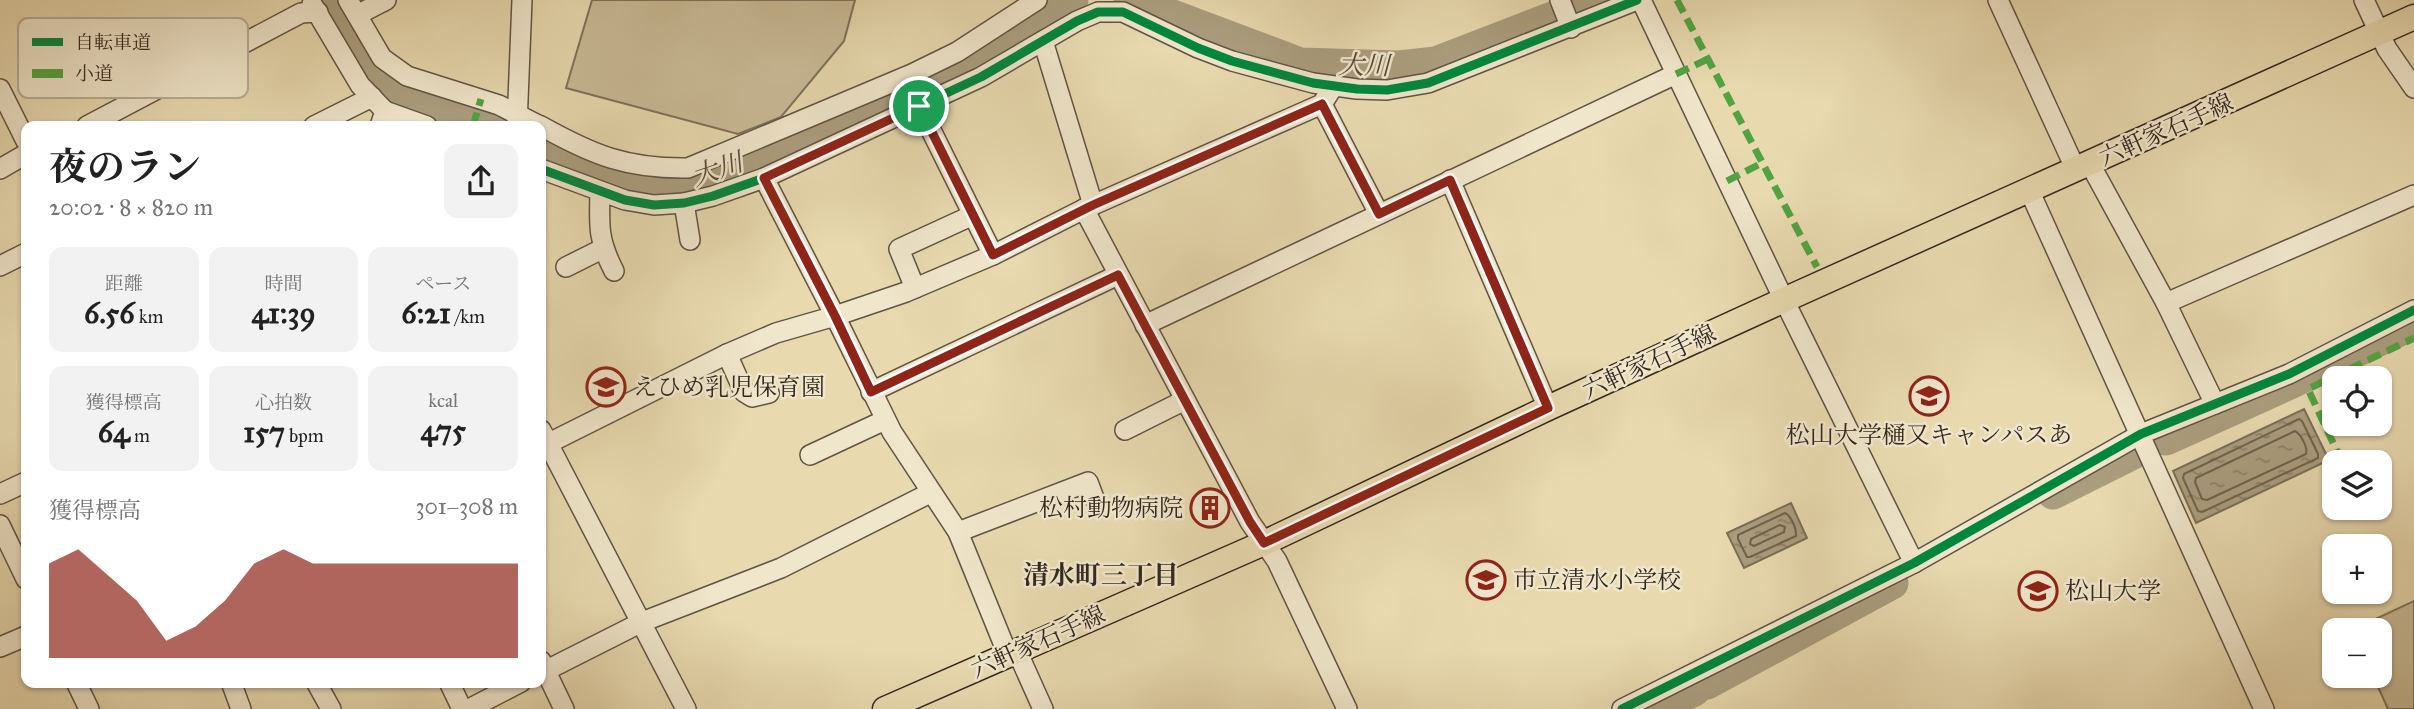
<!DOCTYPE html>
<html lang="ja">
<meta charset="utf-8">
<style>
:root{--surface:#fff;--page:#f2f2f2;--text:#222;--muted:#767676;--accent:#8f2418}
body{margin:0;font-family:"IM FELL Great Primer","Noto Serif JP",serif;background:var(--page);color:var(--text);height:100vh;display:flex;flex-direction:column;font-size:26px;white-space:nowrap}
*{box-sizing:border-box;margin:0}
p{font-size:23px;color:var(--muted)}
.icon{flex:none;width:38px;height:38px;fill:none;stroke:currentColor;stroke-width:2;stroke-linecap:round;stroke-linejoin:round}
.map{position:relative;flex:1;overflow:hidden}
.sheet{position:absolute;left:21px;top:121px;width:525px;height:567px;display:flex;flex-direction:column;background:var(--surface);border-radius:14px;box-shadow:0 2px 5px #0004}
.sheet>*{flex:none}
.buttons{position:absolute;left:2322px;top:366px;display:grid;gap:14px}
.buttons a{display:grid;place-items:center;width:70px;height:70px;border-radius:14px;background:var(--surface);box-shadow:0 2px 5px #0004;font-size:35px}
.pin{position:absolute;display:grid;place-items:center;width:60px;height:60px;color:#fff;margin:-30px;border:4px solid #fff;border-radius:50%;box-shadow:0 2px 7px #0007}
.round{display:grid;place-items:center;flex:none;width:74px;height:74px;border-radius:14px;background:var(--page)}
.summary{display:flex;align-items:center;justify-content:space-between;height:119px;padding:0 28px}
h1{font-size:38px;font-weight:700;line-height:52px}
.stats{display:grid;grid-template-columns:repeat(3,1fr);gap:10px;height:119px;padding:7px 28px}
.stats div{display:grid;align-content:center;border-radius:14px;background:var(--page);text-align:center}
.stats b{font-size:30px;font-weight:700}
.stats small{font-size:19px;font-weight:400}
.stats p{font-size:19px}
.chart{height:196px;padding:14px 28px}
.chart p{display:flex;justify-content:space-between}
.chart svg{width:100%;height:126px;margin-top:7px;fill:var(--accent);opacity:.7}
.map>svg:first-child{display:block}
.pitch{fill:#c9bb97;stroke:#7e725c;stroke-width:2}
.water{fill:url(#water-ripples);stroke:#7a6e58;stroke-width:2}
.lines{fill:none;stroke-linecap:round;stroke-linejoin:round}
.shore{stroke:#6e624f;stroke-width:2}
.river{stroke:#aa9d7e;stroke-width:33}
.minor-casing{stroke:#605444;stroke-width:22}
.major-casing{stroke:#332820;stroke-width:27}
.minor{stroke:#f0e6cb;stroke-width:19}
.major{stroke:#e8d9af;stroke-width:24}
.quiet{stroke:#52a341;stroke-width:7;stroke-dasharray:14 7;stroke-linecap:butt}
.cycleway-casing{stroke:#f0e6cb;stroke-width:13}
.cycleway{stroke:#00873e;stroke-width:9}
.route-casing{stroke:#fff;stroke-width:14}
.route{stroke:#8f2418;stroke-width:9}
.labels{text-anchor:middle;stroke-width:5;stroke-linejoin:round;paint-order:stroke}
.street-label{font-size:24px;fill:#332820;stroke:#f0e6cb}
.poi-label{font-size:24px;fill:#332820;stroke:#f0e6cb;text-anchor:start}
.water-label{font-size:26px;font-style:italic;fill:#574b3c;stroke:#f0e6cb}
.neighbourhood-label{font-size:26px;font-weight:bold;fill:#332820;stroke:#f0e6cb}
.key{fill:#f0e6cb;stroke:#b7ad98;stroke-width:2}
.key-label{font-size:19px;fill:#332820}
</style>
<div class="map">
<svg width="2414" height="709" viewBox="0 0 2414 709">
<defs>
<pattern id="water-ripples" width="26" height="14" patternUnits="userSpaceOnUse" patternTransform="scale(1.75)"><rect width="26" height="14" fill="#aa9d7e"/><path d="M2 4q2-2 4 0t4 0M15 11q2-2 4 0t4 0" fill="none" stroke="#8b8067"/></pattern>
</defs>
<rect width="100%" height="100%" fill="#e8d9af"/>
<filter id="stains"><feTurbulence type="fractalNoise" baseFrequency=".00286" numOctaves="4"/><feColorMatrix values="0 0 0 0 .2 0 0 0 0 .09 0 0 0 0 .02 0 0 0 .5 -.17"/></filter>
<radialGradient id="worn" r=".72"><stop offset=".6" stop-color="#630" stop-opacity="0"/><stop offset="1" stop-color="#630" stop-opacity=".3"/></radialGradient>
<g class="pitch">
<polygon points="592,0 855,0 844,41 781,117 738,134 566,88"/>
<polygon points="2414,601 2414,709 2388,709 2373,676 2380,676 2380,630 2352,630"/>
</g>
<g class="water">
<polygon points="2304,409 2329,460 2196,523 2173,471"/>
<polygon points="1791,503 1807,538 1744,568 1727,533"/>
</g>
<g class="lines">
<g class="shore">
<polygon points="2299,419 2302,421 2318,454 2318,458 2202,512 2198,511 2183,478 2184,474"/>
<path d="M2295,431c6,3 13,17 11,23l-99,46 -5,-1 -7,-17 1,-4z"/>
<path d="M1785,513c6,3 12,16 11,23l-46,21h-3l-9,-18v-4z"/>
<polygon points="1780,525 1785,527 1784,532 1754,546 1750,544 1751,539"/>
</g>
<g class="river">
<polyline points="329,0 370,74 402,94 455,110 491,126"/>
<polyline points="1130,0 1300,64 1399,67 1436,63 1599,0"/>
<polyline points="541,149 632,180 698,182 837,124 984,55 1072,0"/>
<polyline points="2166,439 2292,382 2414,323"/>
<polyline points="2053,493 2135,452"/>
<polyline points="1707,683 1892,583"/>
<polyline points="1655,709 1694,690"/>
</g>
<g class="minor-casing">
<g id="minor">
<polyline points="348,0 382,58 407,76 499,105 540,126"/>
<polyline points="1560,0 1571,28"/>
<polyline points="1641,0 1784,300 1914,563"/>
<polyline points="1998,0 2076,170"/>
<polyline points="2364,0 2387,49 2414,88"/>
<polyline points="312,4 360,85 385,111 380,126"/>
<polyline points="357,15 386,0"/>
<polyline points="1043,41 1093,205"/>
<polyline points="0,89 26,141"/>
<polyline points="1322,104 1379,214"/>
<polyline points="919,106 993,255"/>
<polyline points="385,111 427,126"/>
<polyline points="517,125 522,0"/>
<polyline points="87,126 301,13 318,12"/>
<polyline points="314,126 372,97"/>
<path d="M541,126c52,29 86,43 147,42l224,-94 45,-22 80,-52"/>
<polyline points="2090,164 2166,303 2215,404"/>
<polyline points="0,169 26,154"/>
<polyline points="541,169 625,200 654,205 684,203 713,196 764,178 981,77 1077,21 1098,12 1123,12 1198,48 1232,61 1313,83 1357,89 1387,90 1428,83 1637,0"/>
<polyline points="764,178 835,316 892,432 958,532 1008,655"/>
<polyline points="1450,180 1548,408"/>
<polyline points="2029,190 2264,709"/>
<path d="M600,192c-1,34 -2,48 14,79"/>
<polyline points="684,203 690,240"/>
<polyline points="1084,209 1250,522 1277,561 1347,709"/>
<polyline points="0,266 26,253"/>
<polyline points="566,267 602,249"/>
<polyline points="915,288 899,249 973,215"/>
<polyline points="2166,303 2414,195"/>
<polyline points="1145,325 1676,74"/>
<polyline points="727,354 744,392 752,397 769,393"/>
<polyline points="871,392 1118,275"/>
<polyline points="541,430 686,709"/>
<polyline points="1125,430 1185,400"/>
<polyline points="541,447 727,354 776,333 835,316 906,292 993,255 1084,209 1322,104 1333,87"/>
<polyline points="810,455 885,420"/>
<polyline points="0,494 26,482"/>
<polyline points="0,525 26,579"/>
<polyline points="958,532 1088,482 1094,498"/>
<polyline points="0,647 26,636"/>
<polyline points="1017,651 1043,709"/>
<polyline points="541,661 564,709"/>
<polyline points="541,673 642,622 781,568 930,493"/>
<polyline points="76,682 89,709"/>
<polyline points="231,682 241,709"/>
<polyline points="316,682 331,709"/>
<polyline points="449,682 462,709"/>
<polyline points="469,709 521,682"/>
<polyline points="1622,709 1914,563 2141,434 2289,374 2414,310"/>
</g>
</g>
<g class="major-casing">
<polyline id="major" points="885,709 1264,543 1548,408 1784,300 2414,17"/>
</g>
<use href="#minor" class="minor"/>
<use href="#major" class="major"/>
<g class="quiet">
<polyline points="1677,0 1817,267"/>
<polyline points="1676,74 1708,59"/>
<polyline points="473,126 481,99"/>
<polyline points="1727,181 1762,163"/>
<polyline points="2342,462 2308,389 2414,338"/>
</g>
<g class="cycleway-casing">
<g id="cycleway">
<polyline points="541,169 625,200 654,205 684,203 713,196 764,178 981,77 1077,21 1098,12 1123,12 1198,48 1232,61 1313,83 1357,89 1387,90 1428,83 1637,0"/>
<polyline points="1622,709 1914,563 2141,434 2289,374 2414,310"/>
</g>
</g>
<use href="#cycleway" class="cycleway"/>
</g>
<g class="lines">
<g class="route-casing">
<polygon id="route" points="1322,104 1379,214 1450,180 1548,408 1264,543 1250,522 1118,275 871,392 835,316 764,178 919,106 993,255 1093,205"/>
</g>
<use href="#route" class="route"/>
</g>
<defs>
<g id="school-ring" transform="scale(2.0125)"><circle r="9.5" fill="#f0e6cb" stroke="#8f2418" stroke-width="1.5"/><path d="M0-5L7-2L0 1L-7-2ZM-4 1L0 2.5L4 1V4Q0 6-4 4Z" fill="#8f2418"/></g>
<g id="university-ring" transform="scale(2.0125)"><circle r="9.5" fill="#f0e6cb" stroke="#8f2418" stroke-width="1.5"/><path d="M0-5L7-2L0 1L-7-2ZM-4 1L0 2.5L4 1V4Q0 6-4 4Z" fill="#8f2418"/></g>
<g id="building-ring" transform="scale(2.0125)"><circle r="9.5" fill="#f0e6cb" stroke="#8f2418" stroke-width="1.5"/><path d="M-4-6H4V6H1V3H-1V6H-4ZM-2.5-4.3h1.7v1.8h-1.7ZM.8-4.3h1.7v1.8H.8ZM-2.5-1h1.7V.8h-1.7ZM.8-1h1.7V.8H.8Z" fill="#8f2418"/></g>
</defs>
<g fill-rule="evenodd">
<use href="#school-ring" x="606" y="387"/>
<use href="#university-ring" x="1929" y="396"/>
<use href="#building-ring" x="1210" y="508"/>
<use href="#school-ring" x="1486" y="580"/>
<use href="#university-ring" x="2038" y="591"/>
</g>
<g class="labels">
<g class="street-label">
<text transform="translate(2166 130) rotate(-24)" y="8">六軒家石手線</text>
<text transform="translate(1649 362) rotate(-25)" y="8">六軒家石手線</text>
<text transform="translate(1038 642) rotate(-24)" y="8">六軒家石手線</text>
</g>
<g class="poi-label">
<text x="633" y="395">えひめ乳児保育園</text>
<text x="1929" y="443" text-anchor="middle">松山大学樋又キャンパスあ</text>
<text x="1183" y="516" text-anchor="end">松村動物病院</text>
<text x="1513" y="588">市立清水小学校</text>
<text x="2065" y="599">松山大学</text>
</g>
<g class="water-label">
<text transform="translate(1364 65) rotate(1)" y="9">大川</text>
<text transform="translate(717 169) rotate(-19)" y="9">大川</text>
</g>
<g class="neighbourhood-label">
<text x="1101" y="584">清水町三丁目</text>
</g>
</g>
<rect x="18" y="18" width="230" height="80" rx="10" class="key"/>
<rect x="32" y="38" width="31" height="8" fill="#00873e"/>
<rect x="32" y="69" width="31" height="9" fill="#52a341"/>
<g class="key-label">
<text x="75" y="49">自転車道</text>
<text x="75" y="80">小道</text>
</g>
<rect width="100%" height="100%" filter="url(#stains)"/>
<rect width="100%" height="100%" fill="url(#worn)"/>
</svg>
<div class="buttons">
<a><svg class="icon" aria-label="locate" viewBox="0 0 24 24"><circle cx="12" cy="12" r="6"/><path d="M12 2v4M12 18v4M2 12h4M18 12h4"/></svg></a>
<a><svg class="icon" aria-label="layers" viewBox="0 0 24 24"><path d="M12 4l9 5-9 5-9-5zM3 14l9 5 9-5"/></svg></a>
<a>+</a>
<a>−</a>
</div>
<div class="pin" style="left:919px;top:106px;background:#1e9e55"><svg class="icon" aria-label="arrive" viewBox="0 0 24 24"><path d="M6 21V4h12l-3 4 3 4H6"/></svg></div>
<section class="sheet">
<div class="summary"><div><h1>夜のラン</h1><p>20:02 · 8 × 820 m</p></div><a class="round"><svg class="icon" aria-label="share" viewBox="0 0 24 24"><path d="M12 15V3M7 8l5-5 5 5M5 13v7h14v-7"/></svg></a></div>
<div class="stats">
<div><p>距離</p><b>6.56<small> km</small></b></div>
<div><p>時間</p><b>41:39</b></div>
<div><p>ペース</p><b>6:21<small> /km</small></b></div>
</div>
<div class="stats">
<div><p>獲得標高</p><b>64<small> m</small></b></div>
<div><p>心拍数</p><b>157<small> bpm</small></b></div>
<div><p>kcal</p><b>475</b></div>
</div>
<div class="chart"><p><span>獲得標高</span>301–308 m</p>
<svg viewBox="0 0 160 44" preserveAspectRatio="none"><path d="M0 44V11L10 6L20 15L30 24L40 38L50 33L60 24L70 11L80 6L90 11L100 11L110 11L120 11L130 11L140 11L150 11L160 11V44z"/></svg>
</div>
</section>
</div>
